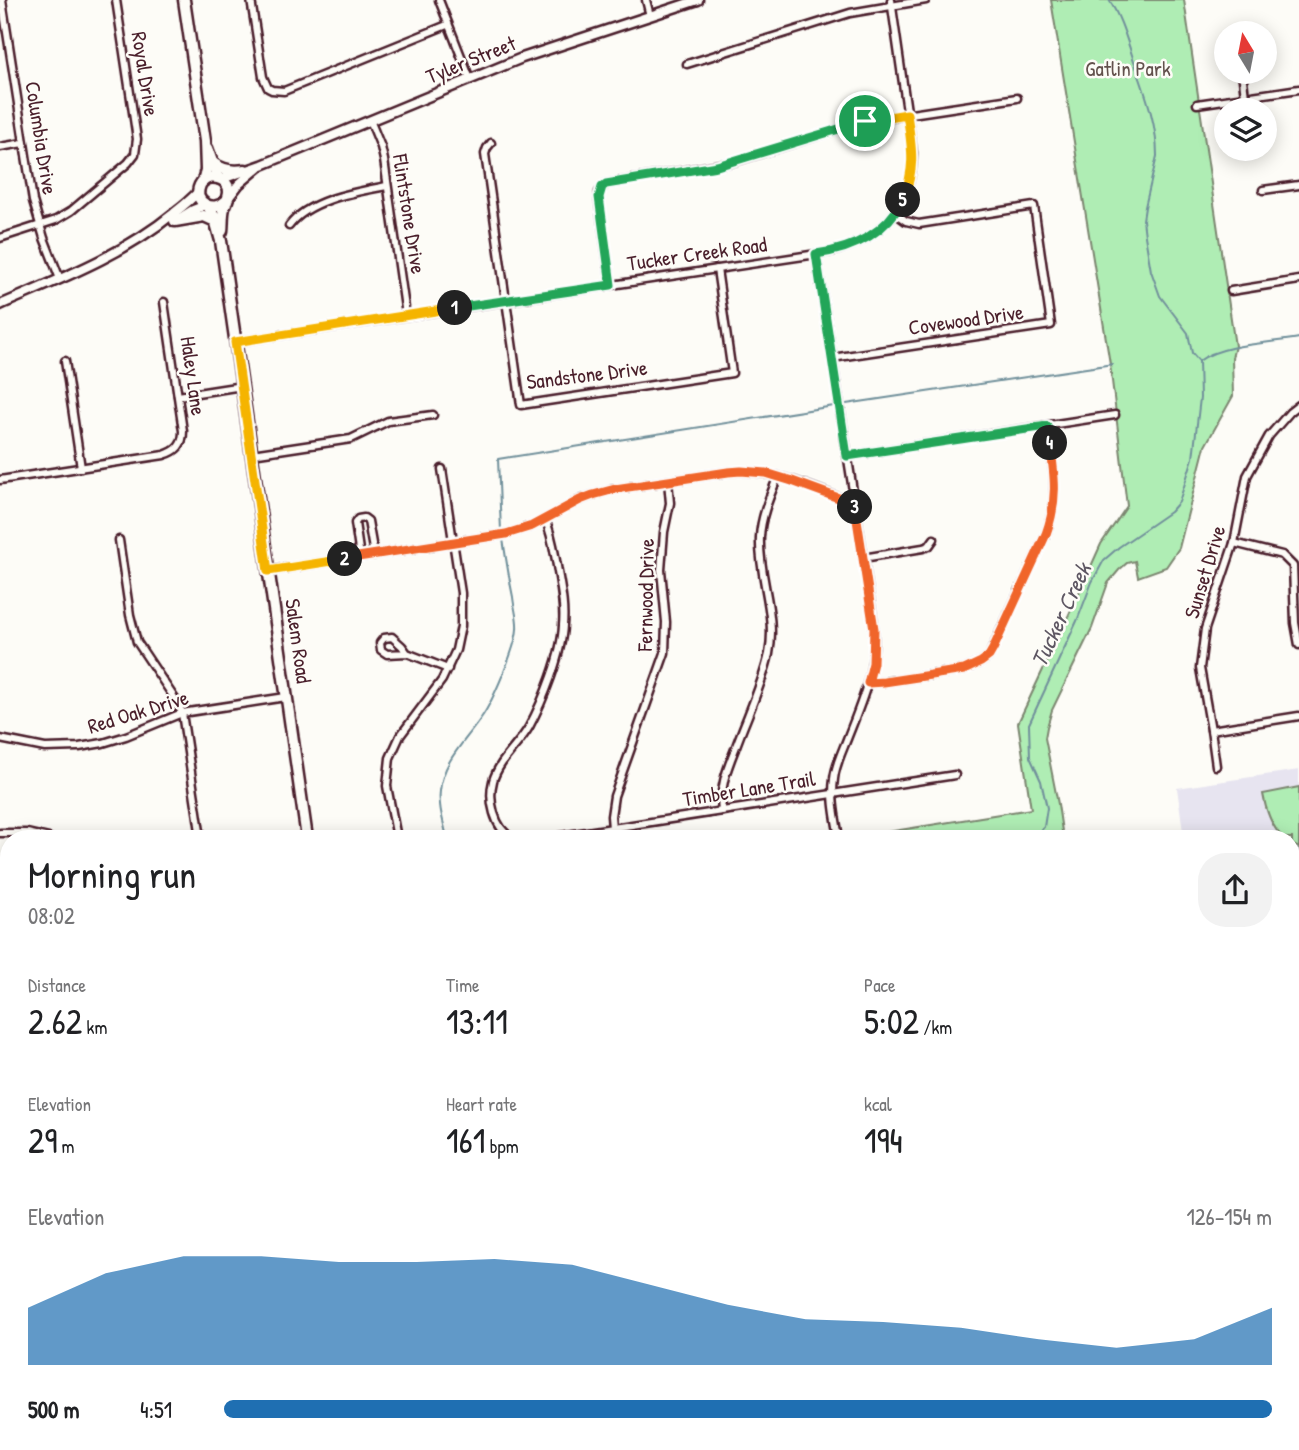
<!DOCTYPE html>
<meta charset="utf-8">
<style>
:root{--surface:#fff;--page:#f2f2f2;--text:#202124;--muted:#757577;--accent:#1f6fb2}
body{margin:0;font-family:"Patrick Hand",sans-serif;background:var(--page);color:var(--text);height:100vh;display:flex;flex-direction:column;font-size:26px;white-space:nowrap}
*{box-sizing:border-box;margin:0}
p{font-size:23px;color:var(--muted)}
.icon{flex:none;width:38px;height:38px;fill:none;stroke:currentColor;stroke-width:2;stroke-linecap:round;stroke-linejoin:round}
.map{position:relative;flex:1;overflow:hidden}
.drawer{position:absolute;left:0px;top:830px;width:1300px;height:621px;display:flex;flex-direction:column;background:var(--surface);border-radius:28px 28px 0 0;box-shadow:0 4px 18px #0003}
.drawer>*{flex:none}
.needle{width:46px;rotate:350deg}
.controls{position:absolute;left:1214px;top:21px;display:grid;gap:14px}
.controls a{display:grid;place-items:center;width:63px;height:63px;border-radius:50%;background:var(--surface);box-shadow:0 4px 18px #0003;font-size:35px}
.pin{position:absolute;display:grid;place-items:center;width:60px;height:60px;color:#fff;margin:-30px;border:4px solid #fff;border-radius:50%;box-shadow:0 2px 7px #0007}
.km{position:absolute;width:35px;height:35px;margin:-18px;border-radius:50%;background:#222;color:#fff;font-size:19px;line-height:35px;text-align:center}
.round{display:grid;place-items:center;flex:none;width:74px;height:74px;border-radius:28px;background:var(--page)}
.overview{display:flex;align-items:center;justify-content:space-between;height:119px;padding:0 28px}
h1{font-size:38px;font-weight:600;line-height:52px}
.stats{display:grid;grid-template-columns:repeat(3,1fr);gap:10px;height:119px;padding:7px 28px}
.stats div{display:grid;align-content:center}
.stats b{font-size:35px;font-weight:600}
.stats small{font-size:19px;font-weight:400}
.stats p{font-size:19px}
.chart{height:196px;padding:14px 28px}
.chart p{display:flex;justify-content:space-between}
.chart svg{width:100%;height:126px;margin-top:7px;fill:var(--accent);opacity:.7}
ul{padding:0 28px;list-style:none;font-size:23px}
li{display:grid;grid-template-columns:112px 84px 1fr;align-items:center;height:52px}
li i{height:18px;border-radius:9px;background:var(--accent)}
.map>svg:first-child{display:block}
.built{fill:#e7e4f0}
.green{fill:#afedb4;stroke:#7c8670;stroke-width:2}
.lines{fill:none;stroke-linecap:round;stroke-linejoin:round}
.stream{stroke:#71909b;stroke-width:2}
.minor-casing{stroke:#4a1f2b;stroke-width:11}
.tertiary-casing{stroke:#4a1f2b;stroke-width:13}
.secondary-casing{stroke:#4a1f2b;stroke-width:15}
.minor{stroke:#fdfcf7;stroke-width:6}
.tertiary{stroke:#fdfcf7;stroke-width:8}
.secondary{stroke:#fdfcf7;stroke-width:10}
.split-1-casing{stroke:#fff;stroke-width:14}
.split-2-casing{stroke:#fff;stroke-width:14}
.split-3-casing{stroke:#fff;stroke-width:14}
.split-4-casing{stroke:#fff;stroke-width:14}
.split-5-casing{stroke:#fff;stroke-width:14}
.split-6-casing{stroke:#fff;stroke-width:14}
.split-1{stroke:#22a559;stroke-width:9}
.split-2{stroke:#f5b400;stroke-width:9}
.split-3{stroke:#f0652b;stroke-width:9}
.split-4{stroke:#f0652b;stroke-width:9}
.split-5{stroke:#22a559;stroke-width:9}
.split-6{stroke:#f5b400;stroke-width:9}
.labels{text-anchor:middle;stroke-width:5;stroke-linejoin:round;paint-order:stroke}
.street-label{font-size:21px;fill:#4a1f2b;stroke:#fdfcf7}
.park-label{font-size:21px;fill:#63524d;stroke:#fdfcf7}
.water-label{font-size:23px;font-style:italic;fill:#5e5763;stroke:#fdfcf7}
</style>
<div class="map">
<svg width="1299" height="1450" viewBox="0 0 1299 1450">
<rect width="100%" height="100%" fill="#fdfcf7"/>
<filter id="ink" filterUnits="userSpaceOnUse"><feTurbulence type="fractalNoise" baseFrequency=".0143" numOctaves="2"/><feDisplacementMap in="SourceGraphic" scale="14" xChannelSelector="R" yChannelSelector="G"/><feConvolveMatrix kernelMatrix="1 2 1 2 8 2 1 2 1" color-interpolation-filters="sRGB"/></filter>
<g filter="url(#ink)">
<g class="built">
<polygon points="1299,770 1299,1055 1292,1056 1292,838 1184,838 1177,788"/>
<polygon points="215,1442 388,1442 389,1450 216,1450"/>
<polygon points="614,1442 773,1442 775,1450 615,1450"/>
</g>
<g class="green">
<polygon points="1051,0 1184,0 1235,346 1232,358 1233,396 1205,446 1179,548 1166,567 1138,577 1135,561 1127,563 1119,570 1108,583 1092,628 1052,710 1047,727 1045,738 1058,804 1063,838 850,838 1031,809 1018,723 1079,593 1101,544 1127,506 1110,364"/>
<path d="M1299,787v61l-7,-4v-6h-9c-12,-12 -17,-27 -20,-44z"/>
<polygon points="1292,890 1299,890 1299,996 1292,998"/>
</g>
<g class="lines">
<g class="stream">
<path d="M1199,361c21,-17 73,-18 100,-23"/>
<polyline points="846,404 1113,364"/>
<polyline points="501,531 498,459 834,406"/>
<path d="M447,838c-3,-15 -9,-31 -7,-47 3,-31 25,-49 41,-73 11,-15 35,-71 36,-89 1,-10 -3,-21 -4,-32 -4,-19 -7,-38 -10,-58"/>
<path d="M1034,838l10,-11 3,-19 -6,-27 -11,-24 -1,-33 48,-103 15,-39 12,-22 15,-13 51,-35 9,-10 14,-44 7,-60 -1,-37 -7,-8 -4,-20 -28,-37 -9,-25 -6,-35 -2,-16 2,-13 12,-51c0,-35 -14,-68 -25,-101 -6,-18 -12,-39 -23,-55"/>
<polyline points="0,1286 9,1284"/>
<polyline points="403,1442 404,1450"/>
<polyline points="922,1442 923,1450"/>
</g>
<g class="minor-casing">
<g id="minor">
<polyline points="2,0 33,201 44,238 60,279"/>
<polyline points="251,0 263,77 268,88 272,90 284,91 447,25"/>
<polyline points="439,0 470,79"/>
<polyline points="646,0 650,16"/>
<polyline points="1236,32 1236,33"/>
<polyline points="687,64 850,13 926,0"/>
<polyline points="1242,72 1245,96"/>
<polyline points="1197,104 1299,89"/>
<polyline points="370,120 381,147 384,160 406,315"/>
<polyline points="491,143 487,148 485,154 521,405 732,373 717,269"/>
<polyline points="0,147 23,143"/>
<polyline points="1263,190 1299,185"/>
<path d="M289,226c20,-27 67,-34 98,-40"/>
<polyline points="0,238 56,220 71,211 128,163 135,154 137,139 116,0"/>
<path d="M816,254l57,365c6,45 -10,79 -26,120 -5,13 -12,27 -13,40 -3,20 2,40 5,59"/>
<polyline points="611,285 599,201 599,192 606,184 733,162 865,121 1017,98"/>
<polyline points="1231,291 1299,280"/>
<path d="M235,342l595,-90c51,-12 82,-45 83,-99l-22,-153"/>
<polyline points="832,358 1051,325 1034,206 919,224 906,221 895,213"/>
<polyline points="65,361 81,468"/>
<polyline points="178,396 242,386"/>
<polyline points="252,454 351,439 388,421 433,415"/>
<polyline points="847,456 1115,415"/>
<path d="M0,480l164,-25c13,-4 19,-10 19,-24l-19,-129"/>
<polyline points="119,540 130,615 137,642 179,705 182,713 201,838"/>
<polyline points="1234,543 1282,555 1293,566 1295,623 1299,645"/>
<polyline points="360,557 355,523 358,519 364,518 368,521 374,555"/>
<polyline points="863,558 923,548 929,546 934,539"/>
<path d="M268,571l238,-37 26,-8 48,-26 13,-5 22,-6 113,-17c45,-4 86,16 127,32"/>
<polyline points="407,653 387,654 381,650 380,643 384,638 392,637 402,646 407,653 448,669"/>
<path d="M868,683l16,-1 80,-12 17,-8 8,-6 57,-122c14,-39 7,-69 1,-108"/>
<polyline points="1211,730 1299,716"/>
<polyline points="0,739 45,748 79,747 103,743 126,736 182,713 286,697"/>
<polyline points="1216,766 1211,730 1200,668 1205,629 1234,543 1247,476 1269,436 1290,412 1299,405"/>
<path d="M722,811c-3,-22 5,-42 13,-62 11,-31 27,-63 34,-95 8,-40 -11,-78 -9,-117 1,-21 10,-41 18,-61"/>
<polyline points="612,828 611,816 614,796 665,653 666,622 661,570 664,532 670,503 668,481"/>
<polyline points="0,833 27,833 49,838"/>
<polyline points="397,838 387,786 390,758 400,736 442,680 456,650 461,626 461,593 442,469"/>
<path d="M512,838c-18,-10 -24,-38 -19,-57 6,-21 26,-36 36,-54 14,-26 33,-73 34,-102 2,-20 -3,-40 -6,-59 -3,-16 -5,-32 -12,-47"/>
<polyline points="548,838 955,775"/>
<polyline points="0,948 9,947"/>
<polyline points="0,1037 9,1044"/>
<polyline points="0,1159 9,1166"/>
<polyline points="0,1219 9,1207"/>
<polyline points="65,1442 66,1450"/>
<polyline points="125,1442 126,1450"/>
<polyline points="306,1442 308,1450"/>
<polyline points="566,1442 567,1450"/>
<polyline points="611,1442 612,1450"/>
<polyline points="720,1442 721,1450"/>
</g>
</g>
<g class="tertiary-casing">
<g id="tertiary">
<polyline points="222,179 262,165 522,58 698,0"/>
<polyline points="229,197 239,184 259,167"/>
<polyline points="177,220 193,210 206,205"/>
<path d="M0,305c60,-26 123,-50 174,-92 9,-7 18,-14 25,-22"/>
<polyline points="1260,1442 1261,1450"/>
</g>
</g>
<g class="secondary-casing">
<g id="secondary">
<polyline points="184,0 205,141 206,170 203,181"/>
<polyline points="207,148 218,178"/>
<path d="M213,163c10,8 20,9 32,7"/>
<polyline points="208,206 214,216 221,241 307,838"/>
<polyline points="175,221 204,216 215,221"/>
<path d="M222,231c1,-8 0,-15 2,-23 2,-5 5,-11 5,-16 0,-15 -22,-20 -29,-7 -8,17 13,29 26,16"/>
<polyline points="1292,1193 1299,1192"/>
<polyline points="1292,1206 1299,1205"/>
<polyline points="0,1400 9,1399"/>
<polyline points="394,1442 395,1450"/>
</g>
</g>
<use href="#minor" class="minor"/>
<use href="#tertiary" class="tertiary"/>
<use href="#secondary" class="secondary"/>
</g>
</g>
<g class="lines" filter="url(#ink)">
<g class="split-1-casing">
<polyline id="split-1" points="455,308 611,285 599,197 602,187 606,184 717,166 865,121"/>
</g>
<g class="split-2-casing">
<polyline id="split-2" points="345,559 268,571 235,342 455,308"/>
</g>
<g class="split-3-casing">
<polyline id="split-3" points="345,559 506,534 532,526 580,500 593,495 615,489 728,472 741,471 766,473 792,481 855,504 855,507"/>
</g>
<g class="split-4-casing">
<path id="split-4" d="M855,507l19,122 -1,34 -5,20 16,-1 80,-12 17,-8 8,-6 4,-7 53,-115c12,-33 9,-57 4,-91"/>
</g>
<g class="split-5-casing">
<path id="split-5" d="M903,200c-18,34 -50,49 -87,54l31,202 200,-30 3,17"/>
</g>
<g class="split-6-casing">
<path id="split-6" d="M865,121l42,-7c5,35 9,52 -4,86"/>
</g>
<use href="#split-1" class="split-1"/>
<use href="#split-2" class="split-2"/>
<use href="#split-3" class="split-3"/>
<use href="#split-4" class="split-4"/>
<use href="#split-5" class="split-5"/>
<use href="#split-6" class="split-6"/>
</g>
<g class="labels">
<g class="street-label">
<text transform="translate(471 60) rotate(-22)" y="7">Tyler Street</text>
<text transform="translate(145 74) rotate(81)" y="7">Royal Drive</text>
<text transform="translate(41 138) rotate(81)" y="7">Columbia Drive</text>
<text transform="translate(409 214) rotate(81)" y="7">Flintstone Drive</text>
<text transform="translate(697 254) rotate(-8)" y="7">Tucker Creek Road</text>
<text transform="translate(966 320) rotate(-8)" y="7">Covewood Drive</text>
<text transform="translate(587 375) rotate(-7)" y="7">Sandstone Drive</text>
<text transform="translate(193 376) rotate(82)" y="7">Haley Lane</text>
<text transform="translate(1205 572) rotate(-73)" y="7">Sunset Drive</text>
<text transform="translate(646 595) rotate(-89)" y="7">Fernwood Drive</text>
<text transform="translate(298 641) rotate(82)" y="7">Salem Road</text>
<text transform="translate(138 712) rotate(-17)" y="7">Red Oak Drive</text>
<text transform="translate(749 789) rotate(-9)" y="7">Timber Lane Trail</text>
</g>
<g class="park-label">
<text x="1128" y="76">Gatlin Park</text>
</g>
<g class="water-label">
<text transform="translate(1061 615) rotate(-65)" y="8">Tucker Creek</text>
</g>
</g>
</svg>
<div class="controls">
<a><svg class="needle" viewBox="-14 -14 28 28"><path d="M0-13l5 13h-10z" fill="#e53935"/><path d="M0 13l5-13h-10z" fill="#757577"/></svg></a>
<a><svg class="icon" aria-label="layers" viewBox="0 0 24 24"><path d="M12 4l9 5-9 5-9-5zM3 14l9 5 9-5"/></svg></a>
</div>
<div class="pin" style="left:865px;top:121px;background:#1e9e55"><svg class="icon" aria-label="arrive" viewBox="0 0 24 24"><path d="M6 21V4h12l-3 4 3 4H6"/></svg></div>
<b class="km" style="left:455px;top:308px">1</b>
<b class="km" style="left:345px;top:559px">2</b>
<b class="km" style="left:855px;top:507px">3</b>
<b class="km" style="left:1050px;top:443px">4</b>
<b class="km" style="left:903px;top:200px">5</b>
<section class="drawer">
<div class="overview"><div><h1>Morning run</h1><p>08:02</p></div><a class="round"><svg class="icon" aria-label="share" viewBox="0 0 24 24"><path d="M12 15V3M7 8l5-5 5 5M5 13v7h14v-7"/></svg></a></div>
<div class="stats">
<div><p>Distance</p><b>2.62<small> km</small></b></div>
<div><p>Time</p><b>13:11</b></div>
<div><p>Pace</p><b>5:02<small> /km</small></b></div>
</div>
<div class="stats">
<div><p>Elevation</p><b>29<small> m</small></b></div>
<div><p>Heart rate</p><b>161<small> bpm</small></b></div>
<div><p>kcal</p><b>194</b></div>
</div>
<div class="chart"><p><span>Elevation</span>126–154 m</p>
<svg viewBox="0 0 160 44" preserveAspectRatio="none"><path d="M0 44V24L10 12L20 6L30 6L40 8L50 8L60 7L70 9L80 16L90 23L100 28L110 29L120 31L130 35L140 38L150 35L160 24V44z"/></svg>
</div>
<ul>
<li><b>500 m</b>4:51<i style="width:100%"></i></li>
</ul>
</section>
</div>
